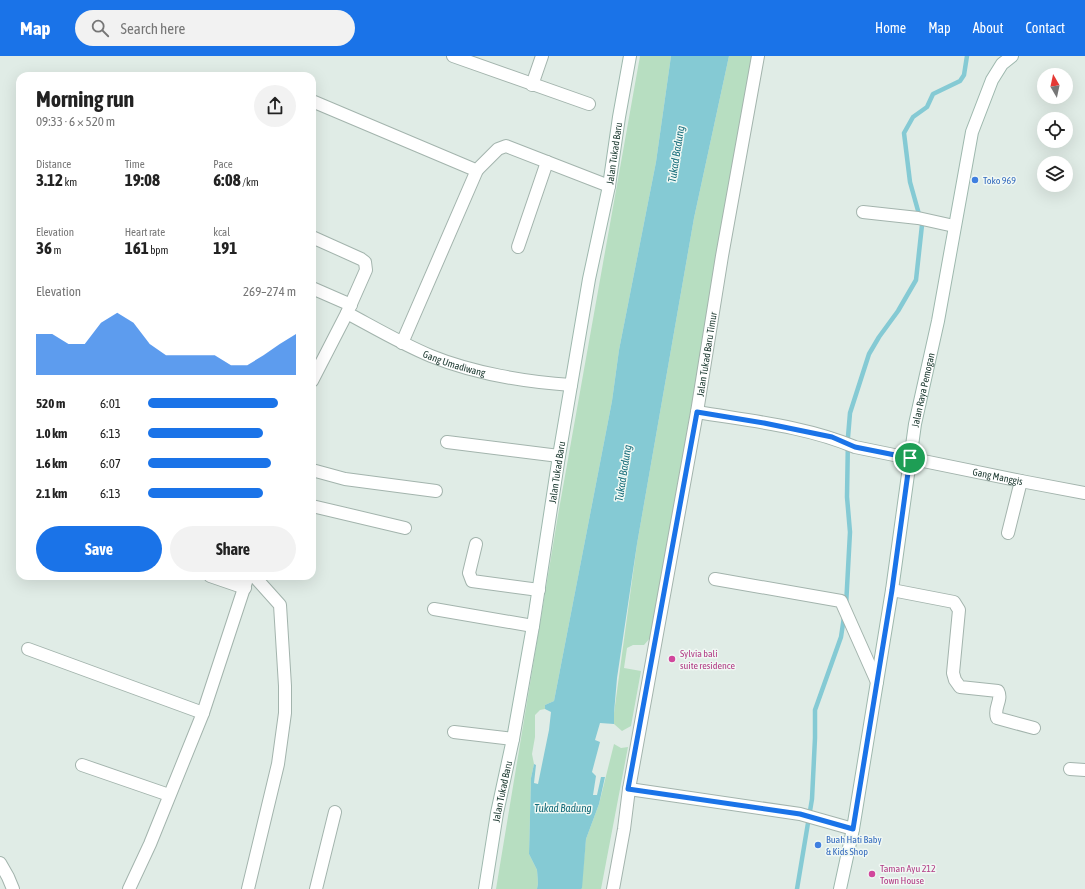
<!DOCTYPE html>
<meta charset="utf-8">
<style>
:root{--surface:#fff;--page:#f2f2f2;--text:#222;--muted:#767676;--accent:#1a73e8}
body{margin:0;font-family:"Asap Condensed",sans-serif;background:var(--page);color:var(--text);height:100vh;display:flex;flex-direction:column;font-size:15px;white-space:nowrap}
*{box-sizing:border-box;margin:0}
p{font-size:13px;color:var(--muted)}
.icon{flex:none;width:22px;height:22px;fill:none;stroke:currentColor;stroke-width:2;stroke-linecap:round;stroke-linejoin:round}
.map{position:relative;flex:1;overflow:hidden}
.panel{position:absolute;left:16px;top:16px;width:300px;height:508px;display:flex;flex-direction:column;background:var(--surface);border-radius:12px;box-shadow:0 4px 16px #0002}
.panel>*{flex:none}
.needle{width:26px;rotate:351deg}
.fabs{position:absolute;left:1037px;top:12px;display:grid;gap:8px}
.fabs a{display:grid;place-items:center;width:36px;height:36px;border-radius:50%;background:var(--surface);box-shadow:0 4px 16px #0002;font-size:20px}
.pin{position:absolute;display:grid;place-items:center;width:34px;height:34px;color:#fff;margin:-17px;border:2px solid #fff;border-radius:50%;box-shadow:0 1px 4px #0007}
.round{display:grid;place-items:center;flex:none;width:42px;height:42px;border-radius:21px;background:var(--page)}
.head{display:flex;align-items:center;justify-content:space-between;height:68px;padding:0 20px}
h1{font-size:22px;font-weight:700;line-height:30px}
.metrics{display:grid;grid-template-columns:repeat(3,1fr);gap:6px;height:68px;padding:4px 20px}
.metrics div{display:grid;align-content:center}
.metrics b{font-size:17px;font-weight:700}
.metrics small{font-size:11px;font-weight:400}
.metrics p{font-size:11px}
.chart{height:112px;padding:8px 20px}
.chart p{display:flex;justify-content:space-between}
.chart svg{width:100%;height:72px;margin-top:4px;fill:var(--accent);opacity:.7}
.cta{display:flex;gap:8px;margin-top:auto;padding:8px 20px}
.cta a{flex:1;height:46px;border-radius:24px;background:var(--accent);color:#fff;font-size:16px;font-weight:700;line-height:46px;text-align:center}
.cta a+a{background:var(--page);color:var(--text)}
ul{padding:0 20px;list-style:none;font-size:13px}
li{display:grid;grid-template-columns:64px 48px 1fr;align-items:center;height:30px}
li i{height:10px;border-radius:5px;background:var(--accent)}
header{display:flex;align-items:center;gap:24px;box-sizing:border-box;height:56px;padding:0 20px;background:var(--accent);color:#fff}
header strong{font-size:19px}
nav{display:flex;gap:22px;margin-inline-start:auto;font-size:14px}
.search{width:280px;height:36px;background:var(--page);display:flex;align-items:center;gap:10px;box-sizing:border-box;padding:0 14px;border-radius:22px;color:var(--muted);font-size:15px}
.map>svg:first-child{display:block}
.green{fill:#b7dec1}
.water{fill:#85cad4}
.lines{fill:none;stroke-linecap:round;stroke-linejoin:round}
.stream{stroke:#85cad4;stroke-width:4.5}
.street-casing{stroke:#a3b4ad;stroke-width:14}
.secondary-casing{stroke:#9eb8ae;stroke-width:14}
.street{stroke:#fff;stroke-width:12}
.secondary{stroke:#fff;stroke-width:12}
.route-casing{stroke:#fff;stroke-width:8}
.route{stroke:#1a73e8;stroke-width:5}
.shop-dot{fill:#3f7fe0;stroke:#f0f8f4;stroke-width:1.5}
.hotel-dot{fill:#d1479c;stroke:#f0f8f4;stroke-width:1.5}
.labels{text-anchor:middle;stroke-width:3;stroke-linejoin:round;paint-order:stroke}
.street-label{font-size:10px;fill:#203d34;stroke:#f0f8f4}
.shop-label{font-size:10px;fill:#366cbe;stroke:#f0f8f4;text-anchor:start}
.hotel-label{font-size:10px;fill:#b23c85;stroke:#f0f8f4;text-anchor:start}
.water-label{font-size:11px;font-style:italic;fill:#176d7b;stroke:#f0f8f4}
</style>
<header>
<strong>Map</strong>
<div class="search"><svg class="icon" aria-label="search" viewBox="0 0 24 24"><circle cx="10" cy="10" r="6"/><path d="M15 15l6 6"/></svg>Search here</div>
<nav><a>Home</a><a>Map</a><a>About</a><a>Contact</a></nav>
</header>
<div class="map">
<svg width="1085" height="833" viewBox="0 0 1085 833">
<rect width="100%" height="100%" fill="#e0ece6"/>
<g class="green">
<polygon points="640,0 671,0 656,106 619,294 612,345 554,645 545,649 545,653 540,654 535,659 535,681 532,698 534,708 531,722 529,798 537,814 538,827 537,833 496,833 558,459"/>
<polygon points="729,0 754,0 650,582 644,589 633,589 627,592 624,612 641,615 631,670 622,675 614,668 614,657 637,488 694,162"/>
<polygon points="614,688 621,692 628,691 601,833 581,833 586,783 599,748"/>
</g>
<polygon class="water" points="671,0 729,0 694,162 637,488 617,622 614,657 614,668 600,667 595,684 600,686 592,716 596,720 593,739 597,739 601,721 605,721 599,748 586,783 582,832 581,833 537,833 538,827 537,814 529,798 531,722 534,708 536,709 534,727 538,728 549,674 551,656 545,653 545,649 554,645 612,345 619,294 656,106"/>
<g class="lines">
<g class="stream">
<polyline points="846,550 850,476 847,441 848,381 850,357 869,298 879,281 898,255 916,224 922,169 910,126 904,77 913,61 927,51 933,38 960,25 964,19 967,0"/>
<polyline points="797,833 812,743 815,682 815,654 841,581 844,561"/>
</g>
<g class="street-casing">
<g id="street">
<polyline points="453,0 589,48"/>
<polyline points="532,29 542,0"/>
<polyline points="312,45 473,113 477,114 498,93 506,90 609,130"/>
<polyline points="863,156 918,162 954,170"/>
<polyline points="312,181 361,203 365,206 366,214 347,257 312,325"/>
<polyline points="518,191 547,106"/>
<polyline points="312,232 351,249"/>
<path id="s1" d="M347,257c28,15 55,31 84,43 42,17 95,26 140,29"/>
<polyline points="402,287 477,114"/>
<path id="s2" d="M697,356c53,9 108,14 158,35l166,34 64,12"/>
<polyline points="447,386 559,400"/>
<polyline points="312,414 345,423 436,435"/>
<polyline points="312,450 405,472"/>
<polyline points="1008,477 1021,425"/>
<polyline points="476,488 469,517 472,525 539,534"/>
<polyline points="210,520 245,532"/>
<polyline points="715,523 841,545 877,626"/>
<path d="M892,534l62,12 5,8 -6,63 2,7 5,7 38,4c5,9 -5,17 -1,27l37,10"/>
<polyline points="434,553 533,570"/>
<polyline points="28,593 203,657"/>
<polyline points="454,676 513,683"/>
<polyline points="82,709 169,739"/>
<polyline points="1070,713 1085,714"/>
<polyline points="629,733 800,758 853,773"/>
<polyline points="0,807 8,821 13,833"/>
<polyline points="129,833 150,788 203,657 248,520"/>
<polyline points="248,833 278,708 285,657 285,630 280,549 254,520"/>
<polyline points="316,833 335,756"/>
<path id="s3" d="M613,833l11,-60 5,-40 68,-377 25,-156 36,-200"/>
</g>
</g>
<g class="secondary-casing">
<g id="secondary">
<path id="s4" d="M485,833l12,-76 16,-74 20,-113 26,-170 30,-177 20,-93 10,-69 11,-61"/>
<path id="s5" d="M840,833l13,-60 39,-239 23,-166 23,-103 34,-189 20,-52 10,-16 10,-8"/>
</g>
</g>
<use href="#street" class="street"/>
<use href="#secondary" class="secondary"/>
</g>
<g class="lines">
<g class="route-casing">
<polygon id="route" points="697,356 764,367 832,381 855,391 910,402 892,534 853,773 800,758 628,733"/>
</g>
<use href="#route" class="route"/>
</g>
<g class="shop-dot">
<circle cx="975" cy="124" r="4"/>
<circle cx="818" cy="789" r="4"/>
</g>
<g class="hotel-dot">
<circle cx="672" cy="603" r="4"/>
<circle cx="872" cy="818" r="4"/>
</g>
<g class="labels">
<g class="street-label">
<text dy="4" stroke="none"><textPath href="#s4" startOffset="747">Jalan Tukad Baru</textPath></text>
<text dy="4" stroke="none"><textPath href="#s3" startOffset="543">Jalan Tukad Baru Timur</textPath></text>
<text dy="4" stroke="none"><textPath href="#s1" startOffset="119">Gang Umadiwang</textPath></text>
<text dy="4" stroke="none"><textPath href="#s5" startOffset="506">Jalan Raya Pemogan</textPath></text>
<text dy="4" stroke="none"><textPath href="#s4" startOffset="423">Jalan Tukad Baru</textPath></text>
<text dy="4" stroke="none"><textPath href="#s2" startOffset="308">Gang Manggis</textPath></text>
<text dy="4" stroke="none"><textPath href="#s4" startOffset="99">Jalan Tukad Baru</textPath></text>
</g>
<g class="shop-label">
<text x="983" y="128">Toko 969</text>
<text x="826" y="787">Buah Hati Baby<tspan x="826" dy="12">&amp; Kids Shop</tspan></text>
</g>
<g class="hotel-label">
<text x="680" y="601">Sylvia bali<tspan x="680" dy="12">suite residence</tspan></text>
<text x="880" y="816">Taman Ayu 212<tspan x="880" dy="12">Town House</tspan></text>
</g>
<g class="water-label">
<text transform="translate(676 98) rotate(-81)" y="4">Tukad Badung</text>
<text transform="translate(623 417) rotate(-81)" y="4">Tukad Badung</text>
<text x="563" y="756">Tukad Badung</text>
</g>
</g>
</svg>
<div class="fabs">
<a><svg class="needle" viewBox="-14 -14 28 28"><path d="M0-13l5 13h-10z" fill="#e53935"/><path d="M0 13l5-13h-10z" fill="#767676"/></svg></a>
<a><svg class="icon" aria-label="locate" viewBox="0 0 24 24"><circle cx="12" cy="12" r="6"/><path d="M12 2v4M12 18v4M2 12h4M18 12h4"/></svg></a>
<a><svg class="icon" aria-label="layers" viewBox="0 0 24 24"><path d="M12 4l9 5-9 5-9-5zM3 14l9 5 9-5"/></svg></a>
</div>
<div class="pin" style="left:910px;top:402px;background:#1e9e55"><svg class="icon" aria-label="arrive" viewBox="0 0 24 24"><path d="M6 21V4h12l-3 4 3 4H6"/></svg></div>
<section class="panel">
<div class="head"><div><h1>Morning run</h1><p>09:33 · 6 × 520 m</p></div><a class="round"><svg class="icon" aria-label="share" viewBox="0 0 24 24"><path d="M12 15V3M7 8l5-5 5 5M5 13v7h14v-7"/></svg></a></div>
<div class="metrics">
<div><p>Distance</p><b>3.12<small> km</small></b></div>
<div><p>Time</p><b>19:08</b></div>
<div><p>Pace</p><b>6:08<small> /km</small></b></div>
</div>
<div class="metrics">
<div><p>Elevation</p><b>36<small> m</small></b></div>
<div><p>Heart rate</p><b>161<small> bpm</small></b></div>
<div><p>kcal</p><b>191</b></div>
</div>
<div class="chart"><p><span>Elevation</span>269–274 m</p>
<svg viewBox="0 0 160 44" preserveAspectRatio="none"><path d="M0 44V19L10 19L20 25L30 25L40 12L50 6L60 12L70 25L80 32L90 32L100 32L110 32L120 38L130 38L140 32L150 25L160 19V44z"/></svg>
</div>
<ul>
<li><b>520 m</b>6:01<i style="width:88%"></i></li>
<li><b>1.0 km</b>6:13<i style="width:78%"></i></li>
<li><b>1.6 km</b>6:07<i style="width:83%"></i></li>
<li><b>2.1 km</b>6:13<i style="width:78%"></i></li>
</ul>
<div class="cta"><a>Save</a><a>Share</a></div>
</section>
</div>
